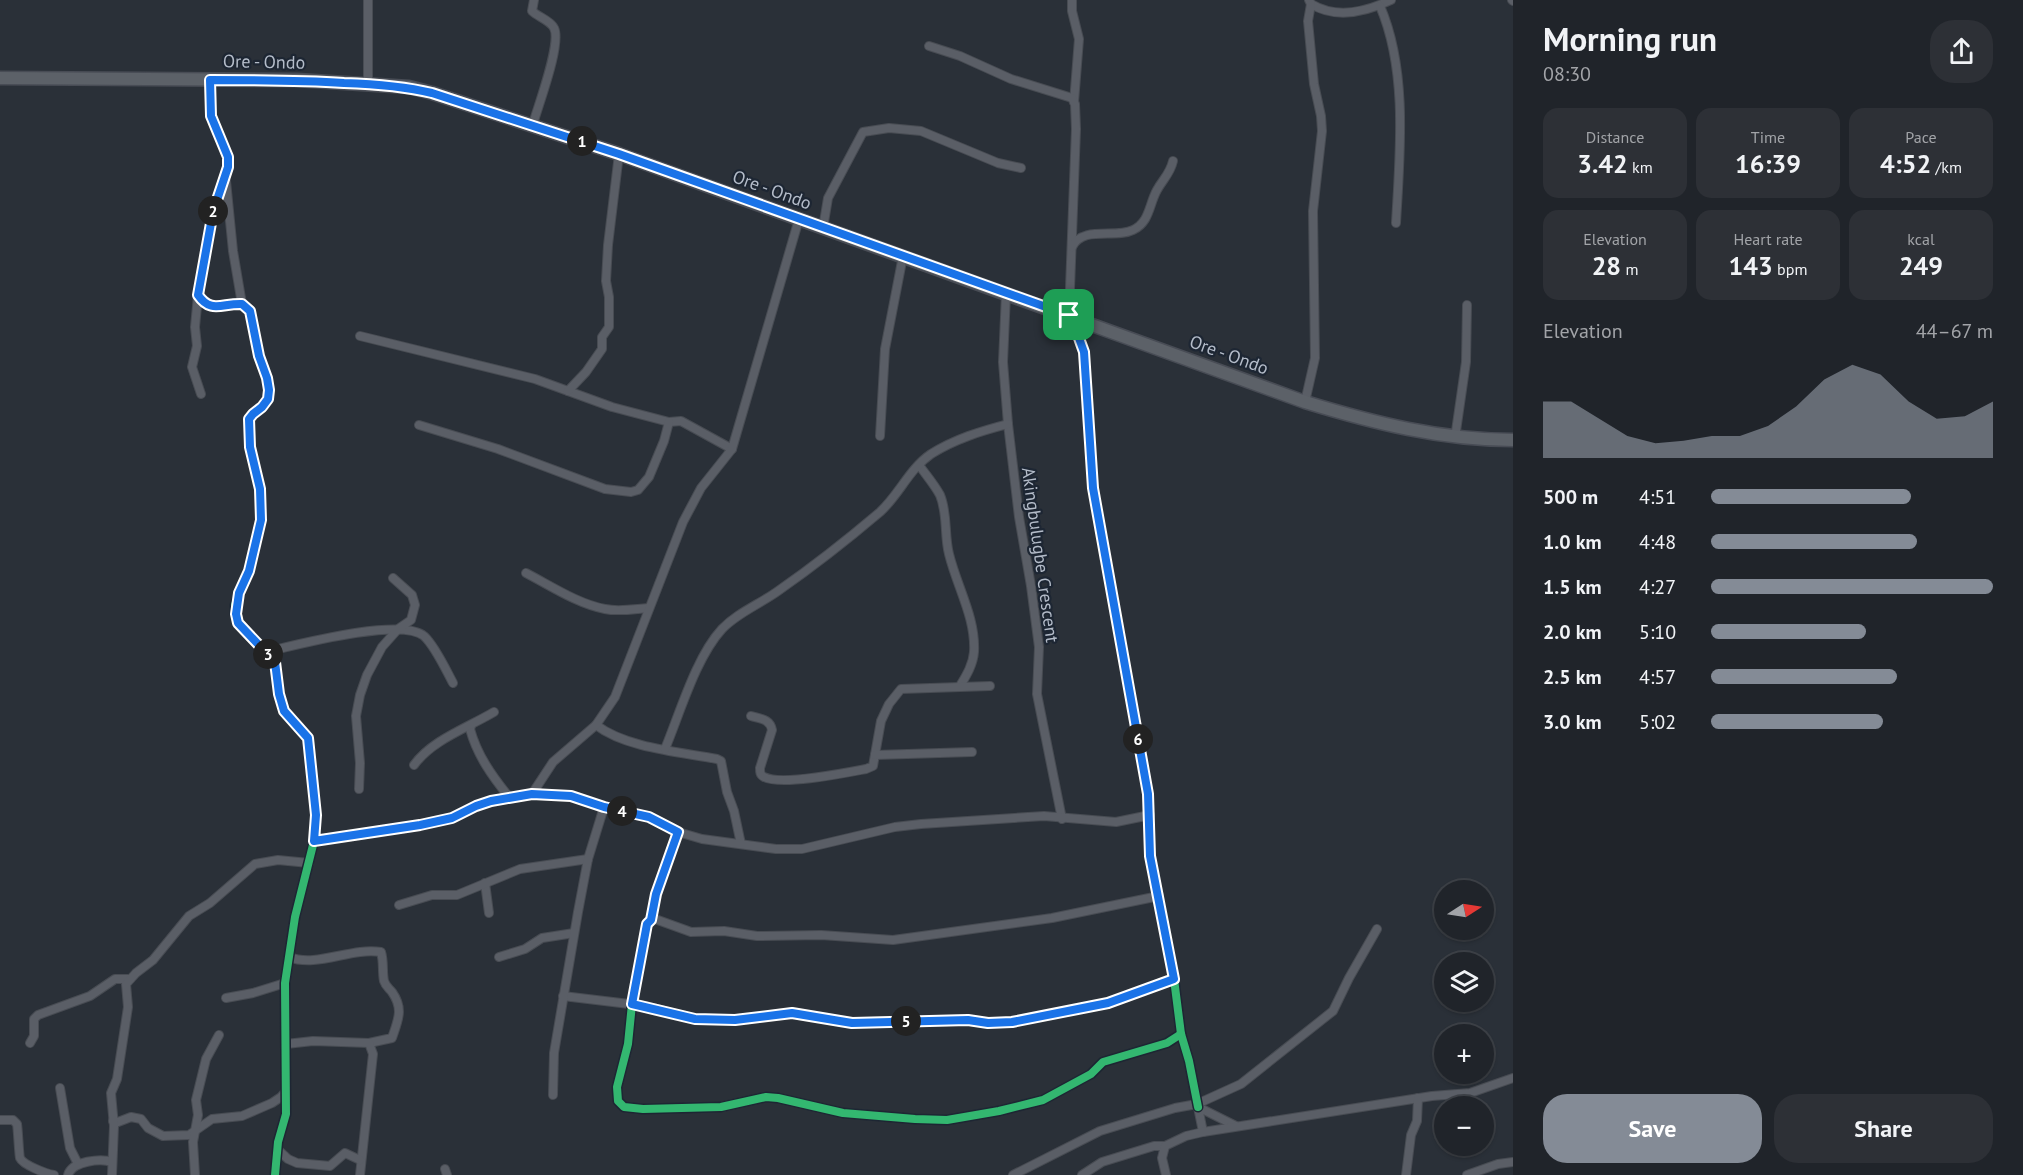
<!DOCTYPE html>
<meta charset="utf-8">
<style>
:root{--surface:#20242a;--page:#2d3036;--text:#f1f3f6;--muted:#a2a4a8;--line:#3d4147;--accent:#848b96}
body{margin:0;font-family:"PT Sans",sans-serif;background:var(--page);color:var(--text);height:100vh;display:flex;flex-direction:column;font-size:22px;white-space:nowrap}
*{box-sizing:border-box;margin:0}
p{font-size:20px;color:var(--muted)}
.icon{flex:none;width:33px;height:33px;fill:none;stroke:currentColor;stroke-width:2;stroke-linecap:round;stroke-linejoin:round}
.map{position:relative;flex:1;overflow:hidden}
.sheet{display:flex;flex-direction:column;background:var(--surface);width:510px}
.sheet>*{flex:none}
.needle{width:39px;rotate:78deg}
.fabs{position:absolute;left:1434px;top:880px;display:grid;gap:12px}
.fabs a{display:grid;place-items:center;width:60px;height:60px;border-radius:50%;background:var(--surface);box-shadow:0 2px 4px #0004,0 0 0 2px var(--line);font-size:30px}
.pin{position:absolute;display:grid;place-items:center;width:51px;height:51px;color:#fff;margin:-26px;border-radius:12px;box-shadow:0 3px 9px #0006}
.km{position:absolute;width:30px;height:30px;margin:-15px;border-radius:50%;background:#222;color:#fff;font-size:16px;line-height:30px;text-align:center}
.round{display:grid;place-items:center;flex:none;width:63px;height:63px;border-radius:24px;background:var(--page)}
.overview{display:flex;align-items:center;justify-content:space-between;height:102px;padding:0 30px}
h1{font-size:33px;font-weight:800;line-height:45px}
.metrics{display:grid;grid-template-columns:repeat(3,1fr);gap:9px;height:102px;padding:6px 30px}
.metrics div{display:grid;align-content:center;border-radius:15px;background:var(--page);text-align:center}
.metrics b{font-size:26px;font-weight:800}
.metrics small{font-size:16px;font-weight:400}
.metrics p{font-size:16px}
.chart{height:168px;padding:12px 30px}
.chart p{display:flex;justify-content:space-between}
.chart svg{width:100%;height:108px;margin-top:6px;fill:var(--accent);opacity:.7}
.cta{display:flex;gap:12px;margin-top:auto;padding:12px 30px}
.cta a{flex:1;height:69px;border-radius:24px;background:var(--accent);color:#fff;font-size:24px;font-weight:800;line-height:69px;text-align:center}
.cta a+a{background:var(--page);color:var(--text)}
ul{padding:0 30px;list-style:none;font-size:20px}
li{display:grid;grid-template-columns:96px 72px 1fr;align-items:center;height:45px}
li i{height:15px;border-radius:8px;background:var(--accent)}
main{display:flex;flex:1;min-height:0}
.map>svg:first-child{display:block}
.lines{fill:none;stroke-linecap:round;stroke-linejoin:round}
.minor-casing{stroke:#484c53;stroke-width:10}
.primary-casing{stroke:#484c55;stroke-width:15}
.minor{stroke:#5a5e66;stroke-width:8}
.primary{stroke:#5c6168;stroke-width:12}
.cycleway-casing{stroke:#1d2633;stroke-width:11}
.cycleway{stroke:#33b770;stroke-width:8}
.route-casing{stroke:#fff;stroke-width:12}
.route{stroke:#1a73e8;stroke-width:8}
.labels{text-anchor:middle;stroke-width:4.5;stroke-linejoin:round;paint-order:stroke}
.street-label{font-size:18px;fill:#b4bcc9;stroke:#1d2633}
</style>
<main>
<div class="map">
<svg width="1513" height="1175" viewBox="0 0 1513 1175">
<rect width="100%" height="100%" fill="#2a3038"/>
<g class="lines">
<g class="minor-casing">
<g id="minor">
<polyline points="1072,0 1072,11 1079,39 1074,102"/>
<polyline points="1512,0 1513,1"/>
<path d="M1311,4c25,15 55,8 80,-4"/>
<path d="M1380,6c28,65 20,147 16,217"/>
<polyline points="929,46 960,56 1011,79 1072,98 1075,104 1076,129 1069,315"/>
<polyline points="368,84 368,0"/>
<path d="M533,124c5,-18 29,-81 21,-96 -4,-8 -16,-11 -22,-17l2,-11"/>
<polyline points="226,181 233,251 242,304"/>
<polyline points="823,228 828,198 863,132 889,128 921,131 998,163 1021,168"/>
<path d="M1072,247c11,-22 43,-8 61,-17 17,-8 16,-26 24,-40 6,-11 13,-16 16,-29"/>
<polyline points="1006,294 1003,362 1008,424 1019,517 1031,586 1039,647 1037,694 1062,819"/>
<path d="M198,295c13,19 24,8 44,9l8,7 9,45 8,22 2,13 -1,8 -6,8 -9,6 -4,6 1,28 10,43 1,30 -12,51 -14,34v9l3,9 37,39 4,32 5,17 24,27 8,77 -2,26 -19,76 -10,66 1,131 -8,28 -3,33"/>
<polyline points="1072,318 1084,352 1093,488 1148,794 1150,856 1174,979 1181,1034 1189,1061 1198,1107"/>
<polyline points="360,336 535,379 612,407 669,422 681,421 732,449"/>
<polyline points="568,391 586,372 602,349 602,337 609,327 609,297 606,281 608,245 619,154"/>
<polyline points="201,394 192,367 197,346 195,327 198,295 213,211 228,167 228,157 211,116 210,80"/>
<polyline points="1305,402 1315,358 1313,211 1322,131 1321,116 1314,84 1308,21 1311,4 1309,0"/>
<polyline points="419,425 498,449 605,489 631,492 638,490 649,477 664,441 669,422"/>
<polyline points="880,436 885,349 903,256"/>
<polyline points="1455,438 1466,362 1467,305"/>
<path d="M919,465c7,10 15,19 21,30 8,19 4,40 9,59 8,33 27,64 25,98 -1,13 -8,24 -14,34"/>
<path d="M526,573c25,13 52,31 79,36 14,3 29,0 43,-1"/>
<path d="M266,652c30,-7 135,-35 158,-16 11,10 22,34 29,47"/>
<path d="M751,716c10,3 19,3 21,14l-12,38c0,4 0,7 4,9 17,9 81,-4 102,-8l7,-3 8,-45 8,-17 12,-15 89,-3"/>
<path d="M596,725c30,23 84,27 121,34l4,2 6,31 7,19 7,33"/>
<path d="M471,726l-1,3c7,26 22,47 39,68"/>
<path d="M665,749c15,-36 31,-92 57,-120 15,-16 38,-25 56,-38 36,-25 69,-51 102,-79 19,-17 29,-43 51,-58 24,-15 50,-23 77,-30"/>
<polyline points="875,755 972,752"/>
<path d="M414,765c18,-25 53,-37 80,-53"/>
<polyline points="359,789 360,763 356,716 360,695 367,675 382,647 398,629 411,620 415,605 412,595 393,578"/>
<polyline points="532,794 553,762 596,725 615,697 683,522 701,488 732,449 799,219"/>
<polyline points="678,832 656,894 651,920 647,924 632,1004 628,1044 617,1087 618,1101 624,1107 643,1109 721,1107 766,1097 778,1098 843,1113 915,1119 947,1120 999,1111 1043,1100 1091,1074 1103,1062 1167,1043 1181,1034"/>
<polyline points="314,841 420,825 452,818 476,806 491,801 532,794 571,796 604,807 649,817 678,832 702,839 776,849 802,849 895,827 921,824 1044,816 1116,822 1150,815"/>
<polyline points="485,883 489,913"/>
<polyline points="399,905 432,895 457,895 520,869 588,859"/>
<polyline points="651,920 655,919 691,932 724,931 757,936 821,935 893,940 1052,918 1159,896"/>
<path d="M289,957c28,11 62,-10 92,-5 3,10 1,19 3,29 2,6 5,7 8,11 12,17 6,28 0,46l-23,5"/>
<polyline points="499,957 525,949 542,938 574,933"/>
<polyline points="563,996 646,1006 695,1019 735,1020 792,1013 852,1023 968,1020 989,1023 1012,1022 1108,1003 1174,979"/>
<polyline points="226,998 253,993 285,983"/>
<polyline points="30,1043 34,1036 34,1019 38,1015 90,996 115,979 130,979"/>
<polyline points="286,1044 313,1041 369,1043 373,1054 360,1175"/>
<polyline points="60,1088 70,1148 78,1164"/>
<polyline points="553,1095 554,1053 578,912 588,859 604,807"/>
<path d="M0,1120h13l4,4c1,5 2,31 3,34 3,7 27,16 34,17"/>
<polyline points="113,1121 118,1122 131,1117 141,1119 148,1128 163,1136 189,1135 212,1119 242,1116 272,1103 281,1097 286,1091"/>
<polyline points="1203,1132 1198,1107 1236,1126"/>
<polyline points="277,1149 288,1159 297,1163 330,1166 345,1153 360,1160"/>
<polyline points="445,1169 447,1175"/>
<path d="M68,1175c4,-14 33,-17 44,-13"/>
<polyline points="112,1175 114,1126 111,1093 117,1079 128,1007 126,984 136,973 153,960 189,916 210,903 255,864 278,860 309,863"/>
<polyline points="195,1175 193,1142 198,1115 196,1100 206,1059 219,1035"/>
<polyline points="1013,1175 1100,1131 1175,1108 1197,1104 1241,1084 1333,1011 1349,978 1377,929"/>
<polyline points="1082,1175 1102,1162 1154,1146 1165,1146"/>
<polyline points="1166,1175 1162,1158 1165,1146 1186,1136 1203,1132 1432,1096 1470,1093 1513,1078"/>
<polyline points="1406,1175 1411,1135 1417,1121 1418,1098"/>
<polyline points="1467,1175 1498,1164 1513,1162"/>
</g>
</g>
<g class="primary-casing">
<path id="primary" d="M0,78l297,2 112,7 23,6 187,61 686,248c69,21 136,38 208,38"/>
</g>
<use href="#minor" class="minor"/>
<use href="#primary" class="primary"/>
<g class="cycleway-casing">
<g id="cycleway">
<path d="M198,295c13,19 24,8 44,9l8,7 9,45 8,22 2,13 -1,8 -6,8 -9,6 -4,6 1,28 10,43 1,30 -12,51 -14,34v9l3,9 37,39 4,32 5,17 24,27 8,77 -2,26 -19,76 -10,66 1,131 -8,28 -3,33"/>
<polyline points="1071,316 1084,352 1093,488 1148,794 1150,856 1174,979 1181,1034 1189,1061 1198,1107"/>
<polyline points="678,832 656,894 651,920 647,924 632,1004 628,1044 617,1087 618,1101 624,1107 643,1109 721,1107 766,1097 778,1098 843,1113 915,1119 947,1120 999,1111 1043,1100 1091,1074 1103,1062 1167,1043 1181,1034"/>
</g>
</g>
<use href="#cycleway" class="cycleway"/>
</g>
<g class="lines">
<g class="route-casing">
<path id="route" d="M210,80c45,0 90,0 134,3 30,1 59,3 88,10l187,61 452,162 13,36 9,136 55,306 2,62 24,123 -66,24 -96,19 -24,1 -20,-3 -116,3 -60,-10 -57,7 -40,-1 -63,-15 15,-80 4,-4 5,-26 22,-62 -29,-15 -45,-10 -33,-11 -39,-2 -41,7 -15,5 -24,12 -32,7 -106,16 2,-26 -8,-77 -24,-27 -5,-17 -4,-32 -37,-39 -2,-9 3,-21 10,-22 12,-51 -1,-31 -10,-42 -1,-28 4,-5 9,-7 6,-8 1,-9 -2,-12 -8,-22 -9,-45 -8,-7c-20,-1 -31,10 -44,-9l15,-83 15,-45v-10l-17,-41z"/>
</g>
<use href="#route" class="route"/>
</g>
<g class="labels">
<g class="street-label">
<text transform="translate(264 62) rotate(1)" y="6">Ore - Ondo</text>
<text transform="translate(772 190) rotate(20)" y="6">Ore - Ondo</text>
<text transform="translate(1229 355) rotate(20)" y="6">Ore - Ondo</text>
<text transform="translate(1040 555) rotate(82)" y="6">Akingbulugbe Crescent</text>
</g>
</g>
</svg>
<div class="fabs">
<a><svg class="needle" viewBox="-14 -14 28 28"><path d="M0-13l5 13h-10z" fill="#e53935"/><path d="M0 13l5-13h-10z" fill="#a2a4a8"/></svg></a>
<a><svg class="icon" aria-label="layers" viewBox="0 0 24 24"><path d="M12 4l9 5-9 5-9-5zM3 14l9 5 9-5"/></svg></a>
<a>+</a>
<a>−</a>
</div>
<div class="pin" style="left:1069px;top:315px;background:#1e9e55"><svg class="icon" aria-label="arrive" viewBox="0 0 24 24"><path d="M6 21V4h12l-3 4 3 4H6"/></svg></div>
<b class="km" style="left:582px;top:141px">1</b>
<b class="km" style="left:213px;top:211px">2</b>
<b class="km" style="left:268px;top:654px">3</b>
<b class="km" style="left:622px;top:811px">4</b>
<b class="km" style="left:906px;top:1021px">5</b>
<b class="km" style="left:1138px;top:739px">6</b>
</div>
<section class="sheet">
<div class="overview"><div><h1>Morning run</h1><p>08:30</p></div><a class="round"><svg class="icon" aria-label="share" viewBox="0 0 24 24"><path d="M12 15V3M7 8l5-5 5 5M5 13v7h14v-7"/></svg></a></div>
<div class="metrics">
<div><p>Distance</p><b>3.42<small> km</small></b></div>
<div><p>Time</p><b>16:39</b></div>
<div><p>Pace</p><b>4:52<small> /km</small></b></div>
</div>
<div class="metrics">
<div><p>Elevation</p><b>28<small> m</small></b></div>
<div><p>Heart rate</p><b>143<small> bpm</small></b></div>
<div><p>kcal</p><b>249</b></div>
</div>
<div class="chart"><p><span>Elevation</span>44–67 m</p>
<svg viewBox="0 0 160 44" preserveAspectRatio="none"><path d="M0 44V21L10 21L20 28L30 35L40 38L50 37L60 35L70 35L80 31L90 23L100 12L110 6L120 10L130 21L140 28L150 27L160 21V44z"/></svg>
</div>
<ul>
<li><b>500 m</b>4:51<i style="width:71%"></i></li>
<li><b>1.0 km</b>4:48<i style="width:73%"></i></li>
<li><b>1.5 km</b>4:27<i style="width:100%"></i></li>
<li><b>2.0 km</b>5:10<i style="width:55%"></i></li>
<li><b>2.5 km</b>4:57<i style="width:66%"></i></li>
<li><b>3.0 km</b>5:02<i style="width:61%"></i></li>
</ul>
<div class="cta"><a>Save</a><a>Share</a></div>
</section>
</main>
